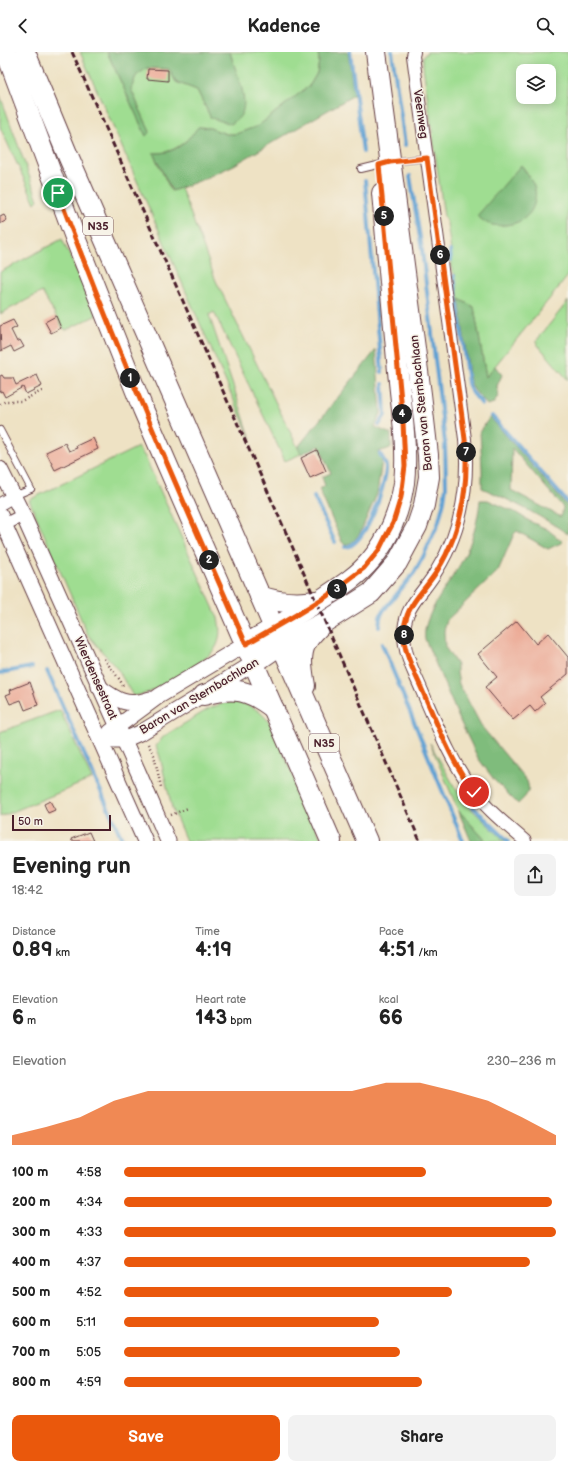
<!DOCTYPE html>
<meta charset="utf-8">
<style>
:root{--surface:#fff;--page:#f2f2f2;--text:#222;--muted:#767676;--accent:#ea580c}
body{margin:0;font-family:"Balsamiq Sans",sans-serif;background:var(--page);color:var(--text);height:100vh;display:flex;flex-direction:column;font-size:15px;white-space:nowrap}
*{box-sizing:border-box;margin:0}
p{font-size:13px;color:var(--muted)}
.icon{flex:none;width:22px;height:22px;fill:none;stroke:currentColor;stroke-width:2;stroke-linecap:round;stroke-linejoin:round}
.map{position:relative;height:789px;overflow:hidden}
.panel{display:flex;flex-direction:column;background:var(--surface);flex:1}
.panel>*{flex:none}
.controls{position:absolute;left:516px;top:12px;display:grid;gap:8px}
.controls a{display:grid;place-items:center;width:40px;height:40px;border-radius:8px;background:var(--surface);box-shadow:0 2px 10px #0003;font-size:20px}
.scale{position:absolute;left:12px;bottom:10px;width:99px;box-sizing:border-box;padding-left:4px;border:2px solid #4a1f2b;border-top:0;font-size:11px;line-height:14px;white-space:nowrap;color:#4a1f2b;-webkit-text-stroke:3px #f7f3e8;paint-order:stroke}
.pin{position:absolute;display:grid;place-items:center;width:34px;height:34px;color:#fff;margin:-17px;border:2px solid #fff;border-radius:50%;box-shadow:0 1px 4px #0007}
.km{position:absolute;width:20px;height:20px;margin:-10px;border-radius:50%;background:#222;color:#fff;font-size:11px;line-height:20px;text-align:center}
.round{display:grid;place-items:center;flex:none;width:42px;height:42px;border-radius:8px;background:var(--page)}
.head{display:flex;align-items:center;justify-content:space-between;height:68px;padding:0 12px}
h1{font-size:22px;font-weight:600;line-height:30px}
.metrics{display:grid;grid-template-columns:repeat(3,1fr);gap:6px;height:68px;padding:4px 12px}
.metrics div{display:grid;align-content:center}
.metrics b{font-size:20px;font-weight:600}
.metrics small{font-size:11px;font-weight:400}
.metrics p{font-size:11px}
.chart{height:112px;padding:8px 12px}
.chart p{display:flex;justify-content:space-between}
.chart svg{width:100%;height:72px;margin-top:4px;fill:var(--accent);opacity:.7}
.cta{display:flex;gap:8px;margin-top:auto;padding:8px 12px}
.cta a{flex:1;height:46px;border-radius:8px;background:var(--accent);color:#fff;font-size:16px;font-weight:600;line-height:46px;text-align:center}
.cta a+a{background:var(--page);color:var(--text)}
ul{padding:0 12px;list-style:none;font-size:13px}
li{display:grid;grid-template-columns:64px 48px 1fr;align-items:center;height:30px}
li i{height:10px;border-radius:5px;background:var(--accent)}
header{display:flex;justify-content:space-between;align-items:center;height:52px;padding:0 12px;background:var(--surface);font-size:18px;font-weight:600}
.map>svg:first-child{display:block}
.green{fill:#9fdd91;stroke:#747e5e;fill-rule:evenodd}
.forest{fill:#7fbc7b;stroke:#646e53;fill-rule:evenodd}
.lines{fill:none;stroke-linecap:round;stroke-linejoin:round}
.stream{stroke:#61a1d3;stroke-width:4}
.building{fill:#ecab97}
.service-casing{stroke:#633c42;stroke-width:8}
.minor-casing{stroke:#633c42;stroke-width:14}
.tertiary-casing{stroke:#633c42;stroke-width:17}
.primary-casing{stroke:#633c42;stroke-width:22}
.path{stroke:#633c42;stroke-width:2.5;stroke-dasharray:1 3;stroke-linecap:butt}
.service{stroke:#fff;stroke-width:6}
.minor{stroke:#fff;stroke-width:12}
.tertiary{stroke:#fff;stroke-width:15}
.primary{stroke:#fff;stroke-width:20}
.rail{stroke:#4a1f2b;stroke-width:3;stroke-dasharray:6 3;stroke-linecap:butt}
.route-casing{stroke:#fff;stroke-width:8}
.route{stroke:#ea580c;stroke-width:5}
.labels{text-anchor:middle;stroke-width:3;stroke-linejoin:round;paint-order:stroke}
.shield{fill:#f7f3e8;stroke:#7e5f64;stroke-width:1}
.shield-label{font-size:11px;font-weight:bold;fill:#4a1f2b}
.street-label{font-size:12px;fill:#4a1f2b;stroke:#f7f3e8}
</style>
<header><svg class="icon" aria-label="back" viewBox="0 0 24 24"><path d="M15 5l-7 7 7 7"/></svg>Kadence<svg class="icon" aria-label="search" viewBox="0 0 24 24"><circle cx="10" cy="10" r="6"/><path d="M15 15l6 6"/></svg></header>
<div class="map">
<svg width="568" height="789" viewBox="0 0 568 789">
<rect width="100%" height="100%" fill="#f7f3e8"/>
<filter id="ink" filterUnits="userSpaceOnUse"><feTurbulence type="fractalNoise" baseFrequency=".025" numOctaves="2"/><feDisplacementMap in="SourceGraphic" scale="8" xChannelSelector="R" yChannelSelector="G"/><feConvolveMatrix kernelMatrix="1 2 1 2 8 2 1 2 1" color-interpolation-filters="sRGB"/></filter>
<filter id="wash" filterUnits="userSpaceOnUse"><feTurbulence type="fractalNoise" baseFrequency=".012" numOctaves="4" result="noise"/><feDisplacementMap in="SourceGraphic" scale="16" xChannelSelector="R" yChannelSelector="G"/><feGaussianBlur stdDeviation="0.9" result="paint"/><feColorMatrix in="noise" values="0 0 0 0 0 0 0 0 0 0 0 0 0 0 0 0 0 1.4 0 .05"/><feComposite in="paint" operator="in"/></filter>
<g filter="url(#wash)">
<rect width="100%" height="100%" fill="#eee2c4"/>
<g class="green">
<path d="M80,0h27l39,84 4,-4 -19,-43 5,-14 11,-7 22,1 7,13 21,8 14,28 31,-28 -12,-38h88l1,9 -2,12 -7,12 -52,41 -22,8h-10l-16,-6 -11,-1c-13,15 -25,27 -46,26l18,38 10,-3 35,93 85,173 -16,7 -71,-149 -5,3 42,124z"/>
<path d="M427,0h141v224l-82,101 -12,-70 -15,-8 -4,-25 -3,-3 -1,-20 -4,-28 -3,-6 -21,-151v-9zM523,19h26v26h-26zM521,113c11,13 14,21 13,38z"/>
<polygon points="0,43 38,148 35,151 0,75"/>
<polygon points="62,187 97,263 66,278 63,276 42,240 0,262 0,220"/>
<polygon points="568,249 568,328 537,292 537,288"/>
<path d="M138,395l7,10 73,161c2,9 3,18 -1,27 -7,16 -49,37 -65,46l-8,3 -11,2 -15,-26 -30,-35 -59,-135z"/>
<path d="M235,650c16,2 26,9 35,21l52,118h-136l-14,-33 -12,-51 -4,-11 8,-10 46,-28 14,-5z"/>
<polygon points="60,658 92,727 0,765 0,680"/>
<polygon points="430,691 454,734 466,752 505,789 486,789 458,758"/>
</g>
<g class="forest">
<path d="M107,0h123c4,17 19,44 12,61 -2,5 -7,8 -11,11l-20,-6 -14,-28 -21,-8 -7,-13 -22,-1 -11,8 -5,13 19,43 -4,4z"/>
<path d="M318,0h30l6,43 -120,70 -35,16 -27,10 -19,-38c22,1 33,-10 45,-26l12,1 16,6h10l22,-8 52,-41 7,-12 2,-12z"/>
<path d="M521,113c5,7 12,16 14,24 3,21 -10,34 -29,36 -7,1 -15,1 -21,-3 -3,-2 -5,-4 -8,-6z"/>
<polygon points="459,247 474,255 486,325 495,314 502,323 497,334 498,344 494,351 487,353 474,338 470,330"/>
<polygon points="376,298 381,361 375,375 391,382 391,396 378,400 382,408 377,442 360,481 353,490 345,493 342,490 319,437 325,434 322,425 331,421 319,394 301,402 298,395"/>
<path d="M490,365l78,90v27c-27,-18 -56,-33 -86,-46v-19l-2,-38zM512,396l51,59 -2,10 -50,-27z"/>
<path d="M480,448h8l27,12 16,10 16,7 16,13 -15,7 -31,-18 -3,3 -16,37 -51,49 -3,11 1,16 12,18v8l2,11 23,43 45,54c4,11 -1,15 -9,23l-23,-23 -17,-23 -17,-35 -36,-84c-4,-23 27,-58 38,-80 10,-19 15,-39 17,-59z"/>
<polygon points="458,758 486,789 471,789"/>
</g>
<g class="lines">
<g class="stream">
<polyline points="350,0 363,100"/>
<polyline points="392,0 405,93"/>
<polyline points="365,129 382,320"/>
<polyline points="450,199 451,208"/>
<polyline points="454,224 468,331 471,339 482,352"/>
<polyline points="492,364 568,451"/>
<polyline points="379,373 385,363 383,332"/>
<polyline points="314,445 335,490"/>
<path d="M345,495c20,0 41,-62 41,-79 0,-5 -3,-9 -6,-14"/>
<polyline points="379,575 380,565 383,559 414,521 423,505 438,472 444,449 446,435 445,391 422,198 410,124"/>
<polyline points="382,592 463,789"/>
<polyline points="47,619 123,789"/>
<polyline points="0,621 32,615"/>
<polyline points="468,750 508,789"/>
</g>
</g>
<g id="blocks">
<g class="building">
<polygon points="148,17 168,18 168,29 147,27"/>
<polygon points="4,163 7,168 0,172 0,165"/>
<polygon points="56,264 61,276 51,281 45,270"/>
<polygon points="13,268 17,275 11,278 17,290 20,288 24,295 14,300 11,294 1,299 0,274"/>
<polygon points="2,323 4,326 13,326 16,333 37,323 42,334 26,342 23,335 5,345 2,339 0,340 0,324"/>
<polygon points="93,386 98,397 55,418 46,400 65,391 69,399 77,396 76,394"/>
<polygon points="317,398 326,419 310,426 301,406"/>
<polygon points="517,569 536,592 548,581 568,605 568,622 540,645 545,651 535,660 530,654 513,668 485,635 497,625 478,602"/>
<polygon points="30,630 38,653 25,658 21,648 10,652 6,643 11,641 10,638"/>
<polygon points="50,749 55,758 48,761 44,752"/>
<polygon points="89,780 93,789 72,789 71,787"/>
</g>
</g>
</g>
<g filter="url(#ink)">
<use href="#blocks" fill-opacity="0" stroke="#633c42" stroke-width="1"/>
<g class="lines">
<g class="service-casing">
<g id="service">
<polyline points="361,117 390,110 427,106"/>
<polyline points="0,378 31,437 14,444"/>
</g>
</g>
<g class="minor-casing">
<g id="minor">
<path d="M414,0l-1,4 52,383c4,46 -3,91 -28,131 -8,15 -22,27 -29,43 -4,10 -5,21 -3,32 2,16 11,31 17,46 15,34 28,69 51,99 14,20 34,35 52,51"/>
<polyline points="0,452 14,444"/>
<polyline points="4,473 23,463"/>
</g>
</g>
<g class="tertiary-casing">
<g id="tertiary">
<polyline points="0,417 23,463 140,724 168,789"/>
<polyline points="0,463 145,789"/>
<path d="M99,635c19,14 28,20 51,12"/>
<polyline points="110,680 159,644 246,592"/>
<polyline points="113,688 124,688 142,680 254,611"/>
</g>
</g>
<g class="primary-casing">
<g id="primary">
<polyline points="6,0 76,188 143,357 331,789"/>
<polyline points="25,0 66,99 367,789"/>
<path d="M260,544c19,7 36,8 56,5"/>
<path d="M246,592c25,-14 49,-28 73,-43 18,-12 38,-24 52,-41 18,-21 29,-50 33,-77 4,-35 -3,-77 -6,-112 -5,-59 -11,-119 -16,-178"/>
<polyline points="254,611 280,593 323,571 371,541 397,511 417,474 424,453 429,425 428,403 421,342 376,0"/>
<path d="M305,634c-2,-13 -6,-30 1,-43 3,-6 9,-12 14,-17"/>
<path d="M204,643c30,-9 46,-5 70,14"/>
</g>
</g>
<g class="path">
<polyline points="0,352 6,349 21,349 44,338"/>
<polyline points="104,607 120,628 123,634"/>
<polyline points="148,692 154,703 161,735"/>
<polyline points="171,763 188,756"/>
</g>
<use href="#service" class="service"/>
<use href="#minor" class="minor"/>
<use href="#tertiary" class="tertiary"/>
<use href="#primary" class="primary"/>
<polyline class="rail" points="72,0 292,494 420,789"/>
</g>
</g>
<g class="lines" filter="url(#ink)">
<g class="route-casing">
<path id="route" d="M58,141c57,153 122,302 188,451l50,-29 31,-19 37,-28 15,-18 7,-14 7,-13 8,-26 4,-31 -2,-44 -24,-257 11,-3 37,-4 38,281c4,46 -3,92 -28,132 -10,16 -26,30 -31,48 -3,9 -3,18 -1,27 3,16 12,31 18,46 15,34 28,69 51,100"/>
</g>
<use href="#route" class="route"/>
</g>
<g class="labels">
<g class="shield">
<rect x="83" y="165" width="30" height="18" rx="3"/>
<rect x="309" y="682" width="30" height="18" rx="3"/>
</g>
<g class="shield-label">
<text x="98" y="178">N35</text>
<text x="324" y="695">N35</text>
</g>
<g class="street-label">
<text transform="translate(421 62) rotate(82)" y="4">Veenweg</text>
<text transform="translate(421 351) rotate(-96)" y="4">Baron van Sternbachlaan</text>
<text transform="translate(96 626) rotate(66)" y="4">Wierdensestraat</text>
<text transform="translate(199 644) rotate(-31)" y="4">Baron van Sternbachlaan</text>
</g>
</g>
</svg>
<div class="controls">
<a><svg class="icon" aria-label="layers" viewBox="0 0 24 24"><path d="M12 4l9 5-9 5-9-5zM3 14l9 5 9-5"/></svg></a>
</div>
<div class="scale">50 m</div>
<div class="pin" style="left:58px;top:141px;background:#1e9e55"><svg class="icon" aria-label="arrive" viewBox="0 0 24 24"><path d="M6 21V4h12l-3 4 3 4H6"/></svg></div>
<div class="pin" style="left:474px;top:740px;background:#d93025"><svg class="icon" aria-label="check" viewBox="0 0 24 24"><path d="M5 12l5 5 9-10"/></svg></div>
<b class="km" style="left:130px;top:326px">1</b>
<b class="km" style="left:209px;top:508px">2</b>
<b class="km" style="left:337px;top:537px">3</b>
<b class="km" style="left:402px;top:362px">4</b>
<b class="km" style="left:384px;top:164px">5</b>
<b class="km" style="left:440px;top:203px">6</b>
<b class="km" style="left:466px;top:400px">7</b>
<b class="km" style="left:404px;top:583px">8</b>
</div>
<section class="panel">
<div class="head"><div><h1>Evening run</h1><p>18:42</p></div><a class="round"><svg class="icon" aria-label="share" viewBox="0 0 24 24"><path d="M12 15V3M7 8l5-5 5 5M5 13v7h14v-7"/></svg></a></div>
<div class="metrics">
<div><p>Distance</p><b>0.89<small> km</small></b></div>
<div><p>Time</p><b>4:19</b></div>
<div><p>Pace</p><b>4:51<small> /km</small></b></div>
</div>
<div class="metrics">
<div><p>Elevation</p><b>6<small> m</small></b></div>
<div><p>Heart rate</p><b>143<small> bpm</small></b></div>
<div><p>kcal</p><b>66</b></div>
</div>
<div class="chart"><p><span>Elevation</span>230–236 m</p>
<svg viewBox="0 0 160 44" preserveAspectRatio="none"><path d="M0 44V38L10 33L20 27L30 17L40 11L50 11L60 11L70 11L80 11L90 11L100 11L110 6L120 6L130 11L140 17L150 27L160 38V44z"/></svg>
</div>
<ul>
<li><b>100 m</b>4:58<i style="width:70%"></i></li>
<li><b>200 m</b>4:34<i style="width:99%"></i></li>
<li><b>300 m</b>4:33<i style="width:100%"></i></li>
<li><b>400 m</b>4:37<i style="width:94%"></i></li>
<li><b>500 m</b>4:52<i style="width:76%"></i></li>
<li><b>600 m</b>5:11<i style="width:59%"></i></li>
<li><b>700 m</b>5:05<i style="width:64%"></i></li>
<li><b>800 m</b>4:59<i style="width:69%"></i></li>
</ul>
<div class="cta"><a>Save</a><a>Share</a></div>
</section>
